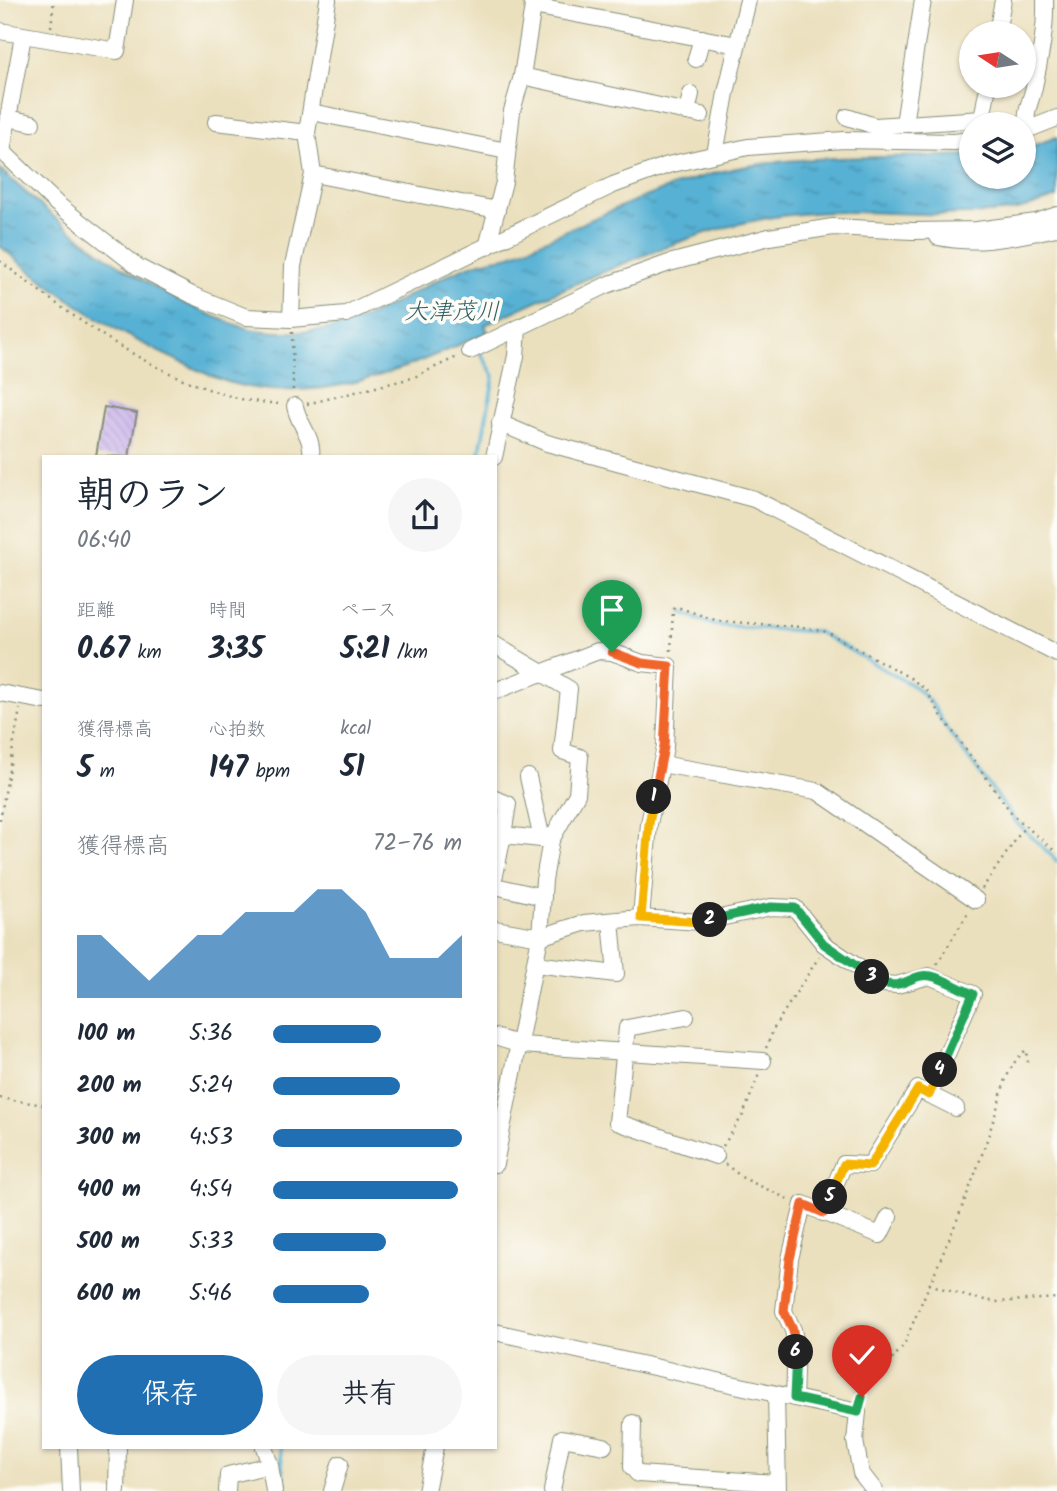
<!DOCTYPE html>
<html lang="ja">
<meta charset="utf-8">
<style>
:root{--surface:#fff;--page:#f6f6f7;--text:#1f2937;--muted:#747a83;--accent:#1f6fb2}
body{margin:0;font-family:Kalam,"Klee One",sans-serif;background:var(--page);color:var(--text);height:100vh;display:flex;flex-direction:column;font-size:26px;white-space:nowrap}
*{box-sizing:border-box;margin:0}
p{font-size:23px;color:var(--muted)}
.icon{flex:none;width:38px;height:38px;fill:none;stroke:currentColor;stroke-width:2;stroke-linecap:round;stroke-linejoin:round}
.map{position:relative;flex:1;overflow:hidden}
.details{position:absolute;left:42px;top:455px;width:455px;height:994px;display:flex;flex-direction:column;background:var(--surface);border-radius:0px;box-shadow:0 2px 5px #0004}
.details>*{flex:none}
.needle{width:46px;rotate:282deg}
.tools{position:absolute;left:959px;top:21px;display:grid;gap:14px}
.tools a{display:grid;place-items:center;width:77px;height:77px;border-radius:50%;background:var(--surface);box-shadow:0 2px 5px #0004;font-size:35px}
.pin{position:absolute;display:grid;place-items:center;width:60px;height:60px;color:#fff;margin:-72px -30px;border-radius:50% 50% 50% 0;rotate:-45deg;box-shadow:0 0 7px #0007}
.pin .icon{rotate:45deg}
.km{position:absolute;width:35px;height:35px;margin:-18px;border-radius:50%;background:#222;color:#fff;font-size:19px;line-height:35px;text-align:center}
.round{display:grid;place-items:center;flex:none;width:74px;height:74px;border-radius:37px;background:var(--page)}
.head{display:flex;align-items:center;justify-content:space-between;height:119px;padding:0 35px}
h1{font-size:38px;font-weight:700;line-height:52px}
.figures{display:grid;grid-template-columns:repeat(3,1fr);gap:10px;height:119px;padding:7px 35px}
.figures div{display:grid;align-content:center}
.figures b{font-size:30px;font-weight:700}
.figures small{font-size:19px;font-weight:400}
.figures p{font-size:19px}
.chart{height:196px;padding:14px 35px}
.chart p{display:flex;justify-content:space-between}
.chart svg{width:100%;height:126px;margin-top:7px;fill:var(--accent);opacity:.7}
.cta{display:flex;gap:14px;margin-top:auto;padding:14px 35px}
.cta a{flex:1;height:80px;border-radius:42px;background:var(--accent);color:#fff;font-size:28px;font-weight:700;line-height:80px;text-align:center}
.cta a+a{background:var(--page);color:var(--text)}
ul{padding:0 35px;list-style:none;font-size:23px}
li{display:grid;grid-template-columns:112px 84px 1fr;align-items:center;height:52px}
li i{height:18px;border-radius:9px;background:var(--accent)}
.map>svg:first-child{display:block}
.water{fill:url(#water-ripples);stroke:#3a7784;stroke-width:2}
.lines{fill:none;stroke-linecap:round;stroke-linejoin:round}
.stream{stroke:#56b1d4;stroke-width:3.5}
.building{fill:url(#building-back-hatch)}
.minor-casing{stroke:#858e79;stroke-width:18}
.path{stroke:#858e79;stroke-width:2.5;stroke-dasharray:2 5;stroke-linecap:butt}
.minor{stroke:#fff;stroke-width:16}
.split-1-casing{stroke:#fff;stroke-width:14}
.split-2-casing{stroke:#fff;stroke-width:14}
.split-3-casing{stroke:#fff;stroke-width:14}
.split-4-casing{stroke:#fff;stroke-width:14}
.split-5-casing{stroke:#fff;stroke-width:14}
.split-6-casing{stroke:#fff;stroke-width:14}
.split-7-casing{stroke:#fff;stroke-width:14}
.split-1{stroke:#f0652b;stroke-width:9}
.split-2{stroke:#f5b400;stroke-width:9}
.split-3{stroke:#22a559;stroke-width:9}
.split-4{stroke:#22a559;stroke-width:9}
.split-5{stroke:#f5b400;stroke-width:9}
.split-6{stroke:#f0652b;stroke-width:9}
.split-7{stroke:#22a559;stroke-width:9}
.labels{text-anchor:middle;stroke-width:7;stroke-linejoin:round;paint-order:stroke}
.water-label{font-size:24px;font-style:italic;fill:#306064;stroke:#fdfcf7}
</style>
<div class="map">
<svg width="1057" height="1491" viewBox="0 0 1057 1491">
<defs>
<pattern id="water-ripples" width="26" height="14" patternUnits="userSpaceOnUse" patternTransform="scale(1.75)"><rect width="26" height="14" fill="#56b1d4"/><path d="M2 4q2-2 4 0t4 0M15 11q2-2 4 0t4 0" fill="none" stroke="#4791ad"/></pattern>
<pattern id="building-back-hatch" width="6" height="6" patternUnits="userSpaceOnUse" patternTransform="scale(1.75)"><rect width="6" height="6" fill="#c8b0ec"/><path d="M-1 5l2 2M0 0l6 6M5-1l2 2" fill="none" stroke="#a290c0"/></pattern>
</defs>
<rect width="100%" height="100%" fill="#fdfcf7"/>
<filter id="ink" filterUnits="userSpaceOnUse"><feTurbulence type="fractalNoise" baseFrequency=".0143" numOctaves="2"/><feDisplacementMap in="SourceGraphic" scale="14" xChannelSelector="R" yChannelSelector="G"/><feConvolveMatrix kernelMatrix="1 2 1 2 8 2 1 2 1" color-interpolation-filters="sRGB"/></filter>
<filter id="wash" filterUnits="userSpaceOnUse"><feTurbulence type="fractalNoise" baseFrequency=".00686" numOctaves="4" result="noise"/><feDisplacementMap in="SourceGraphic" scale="28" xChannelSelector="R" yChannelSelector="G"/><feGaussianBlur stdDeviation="1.57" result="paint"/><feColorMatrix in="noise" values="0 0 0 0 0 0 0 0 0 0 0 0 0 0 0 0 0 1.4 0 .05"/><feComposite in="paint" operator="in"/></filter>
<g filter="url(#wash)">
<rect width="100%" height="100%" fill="#ebe0be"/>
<path class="water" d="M1057,137v60c-13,4 -27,10 -41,13 -72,11 -145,-3 -217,4 -61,5 -118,26 -174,49 -48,19 -94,40 -140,62l3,7c-54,24 -117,53 -176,57 -20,2 -45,2 -64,-2 -23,-4 -44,-14 -65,-24 -68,-30 -127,-69 -183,-117v-77c58,55 122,105 195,139 18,8 39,18 60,22 28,4 62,3 90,-5 55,-17 103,-62 161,-68 69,-29 136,-64 209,-84 83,-21 171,-14 256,-18v22h53v-28z"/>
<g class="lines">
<g class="stream">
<polyline points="479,457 494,376 480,352"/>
<polyline points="681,612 714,625 818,632 915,687 932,704 946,728 1017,823 1057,861"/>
<polyline points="280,1447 285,1491"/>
</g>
</g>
<g id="blocks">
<polygon class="building" points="104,407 137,413 129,457 96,456"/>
</g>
</g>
<g filter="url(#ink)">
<use href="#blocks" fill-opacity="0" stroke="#858e79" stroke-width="2"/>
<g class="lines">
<g class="minor-casing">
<g id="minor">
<polyline points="533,6 737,45"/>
<polyline points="0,31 117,51 125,0"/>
<polyline points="997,33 1003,0"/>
<polyline points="696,59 702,38"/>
<polyline points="522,76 701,115"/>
<polyline points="311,112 507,151"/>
<polyline points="687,112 691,94"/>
<polyline points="847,117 875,126 982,119 988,86"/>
<polyline points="8,118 32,123"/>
<polyline points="216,122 307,133"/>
<polyline points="904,124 923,0"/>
<path d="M1028,129c-4,-20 2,-23 6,-42 6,-29 12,-57 11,-87"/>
<polyline points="1024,131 1057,118"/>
<polyline points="0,149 57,204 138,267 192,295 246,317 291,319 346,314 613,185 668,165 748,147 844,140 954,142 971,140"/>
<polyline points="2,151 23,36"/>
<polyline points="715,154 726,93 748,0"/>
<polyline points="313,174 497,210"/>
<path d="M938,237c42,9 78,-1 119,-9"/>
<polyline points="487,247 504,182 512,111 522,76 533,6 531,0"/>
<polyline points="291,319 293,266 313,174 307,133 328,0"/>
<polyline points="470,351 607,285 669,263 769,237 833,227 912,231 977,230 1036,222 1057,215"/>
<path d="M295,406c3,18 19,31 16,51"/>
<polyline points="500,423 547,443 754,499 1057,654"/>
<polyline points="494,457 516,356 518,329"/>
<polyline points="495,645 569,689 562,751 580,757 577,794 551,840 544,880 540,937 495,1164"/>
<polyline points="495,691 598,651 612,652 642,663 669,666 665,747 649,824 641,918"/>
<polyline points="0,693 44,701"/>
<polyline points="661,764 817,791 976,900"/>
<polyline points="528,777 542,839"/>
<polyline points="495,799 508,804 503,835 551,840"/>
<polyline points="495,875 503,835"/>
<polyline points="495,886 543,897"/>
<polyline points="495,929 540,937 584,923 640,918 701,922 771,907 795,908 824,944 883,984 897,985 929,976 973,994 929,1095"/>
<polyline points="535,964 616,974 611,921"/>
<polyline points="686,1017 627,1028 617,1122 716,1156"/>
<polyline points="495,1037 521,1045 763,1061"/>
<polyline points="823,1213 844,1164 870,1165 918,1089 956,1108"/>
<polyline points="495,1332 858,1412 855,1441 861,1473 875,1491"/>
<polyline points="776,1394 778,1491"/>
<polyline points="794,1398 796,1345 793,1330 784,1311 790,1259 803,1204 880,1235 889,1217"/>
<polyline points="633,1423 632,1467 638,1474 777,1483"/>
<polyline points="69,1447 71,1491"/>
<polyline points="264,1447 270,1465 274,1491"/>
<polyline points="117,1491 118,1447"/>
<polyline points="227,1491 228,1475 270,1465"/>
<polyline points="332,1491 340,1464"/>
<polyline points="426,1491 435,1447"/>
<polyline points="552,1491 562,1438 604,1446"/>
</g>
</g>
<g class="path">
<polyline points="51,27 54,0"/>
<path d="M0,261c73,56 150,115 241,138 13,3 28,4 42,5"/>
<polyline points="292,332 293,392"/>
<polyline points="307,404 412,378 457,357"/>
<polyline points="671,651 673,609 677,607 718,621 802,627 827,632 912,679 926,690 941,715 1013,815 1057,853"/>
<polyline points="0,820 20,709"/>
<polyline points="982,889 1025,826"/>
<polyline points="937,964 968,913"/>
<polyline points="766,1048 775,1026 819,957"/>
<polyline points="0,1098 44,1105"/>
<polyline points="723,1146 743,1115 759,1074"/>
<polyline points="725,1164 743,1178 790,1200"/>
<polyline points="929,1284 969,1297 996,1302 1057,1298"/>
<path d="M862,1398c11,-20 28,-35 42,-53 20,-50 43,-98 62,-148 10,-25 19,-50 27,-76 9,-25 11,-53 33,-71l2,13"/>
</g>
<use href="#minor" class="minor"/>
</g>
</g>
<g class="lines" filter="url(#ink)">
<g class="split-1-casing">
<polyline id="split-1" points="612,652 642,663 669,666 664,747 654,797"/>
</g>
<g class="split-2-casing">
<polyline id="split-2" points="654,797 649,824 641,918 701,922 710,920"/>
</g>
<g class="split-3-casing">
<polyline id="split-3" points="710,920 771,907 795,908 824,944 872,977"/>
</g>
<g class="split-4-casing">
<path id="split-4" d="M872,977c29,20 37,-5 59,-1 14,3 29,13 42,18l-33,76"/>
</g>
<g class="split-5-casing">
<polyline id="split-5" points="830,1197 844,1164 870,1166 918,1089 929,1095 940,1070"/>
</g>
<g class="split-6-casing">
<polyline id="split-6" points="796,1352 793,1330 784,1311 790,1259 803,1204 824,1213 830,1197"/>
</g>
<g class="split-7-casing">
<polyline id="split-7" points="796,1352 794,1398 858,1412 862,1397"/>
</g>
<use href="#split-1" class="split-1"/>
<use href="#split-2" class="split-2"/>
<use href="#split-3" class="split-3"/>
<use href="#split-4" class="split-4"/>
<use href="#split-5" class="split-5"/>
<use href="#split-6" class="split-6"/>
<use href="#split-7" class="split-7"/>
</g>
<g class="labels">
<g class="water-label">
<text x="452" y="319">大津茂川</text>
</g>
</g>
</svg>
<div class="tools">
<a><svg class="needle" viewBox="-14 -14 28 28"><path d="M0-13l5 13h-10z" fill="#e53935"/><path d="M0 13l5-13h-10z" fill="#747a83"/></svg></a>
<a><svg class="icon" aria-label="layers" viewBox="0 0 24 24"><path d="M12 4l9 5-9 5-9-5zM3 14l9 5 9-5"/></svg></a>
</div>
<div class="pin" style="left:612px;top:652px;background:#1e9e55"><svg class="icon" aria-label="arrive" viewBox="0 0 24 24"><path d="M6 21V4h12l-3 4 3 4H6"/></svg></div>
<div class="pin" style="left:862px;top:1397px;background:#d93025"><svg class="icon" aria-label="check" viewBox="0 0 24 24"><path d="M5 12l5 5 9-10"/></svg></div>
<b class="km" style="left:654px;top:797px">1</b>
<b class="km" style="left:710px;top:920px">2</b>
<b class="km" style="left:872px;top:977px">3</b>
<b class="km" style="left:940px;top:1070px">4</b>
<b class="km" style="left:830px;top:1197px">5</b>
<b class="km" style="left:796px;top:1352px">6</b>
<section class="details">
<div class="head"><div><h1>朝のラン</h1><p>06:40</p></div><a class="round"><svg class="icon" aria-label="share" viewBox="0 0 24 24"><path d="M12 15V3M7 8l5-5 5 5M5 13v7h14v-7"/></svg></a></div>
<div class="figures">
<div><p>距離</p><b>0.67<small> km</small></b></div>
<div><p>時間</p><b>3:35</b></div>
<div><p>ペース</p><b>5:21<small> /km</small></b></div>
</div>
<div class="figures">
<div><p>獲得標高</p><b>5<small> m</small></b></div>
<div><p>心拍数</p><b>147<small> bpm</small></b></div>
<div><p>kcal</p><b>51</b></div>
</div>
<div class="chart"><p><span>獲得標高</span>72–76 m</p>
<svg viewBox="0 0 160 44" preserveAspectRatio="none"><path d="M0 44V22L10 22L20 30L30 38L40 30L50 22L60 22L70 14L80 14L90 14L100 6L110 6L120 14L130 30L140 30L150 30L160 22V44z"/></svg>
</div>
<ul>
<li><b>100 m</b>5:36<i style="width:57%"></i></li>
<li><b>200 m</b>5:24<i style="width:67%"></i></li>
<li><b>300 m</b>4:53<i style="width:100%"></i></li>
<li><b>400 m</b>4:54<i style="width:98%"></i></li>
<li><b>500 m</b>5:33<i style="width:60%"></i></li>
<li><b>600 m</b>5:46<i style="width:51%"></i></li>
</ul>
<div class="cta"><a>保存</a><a>共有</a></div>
</section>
</div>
